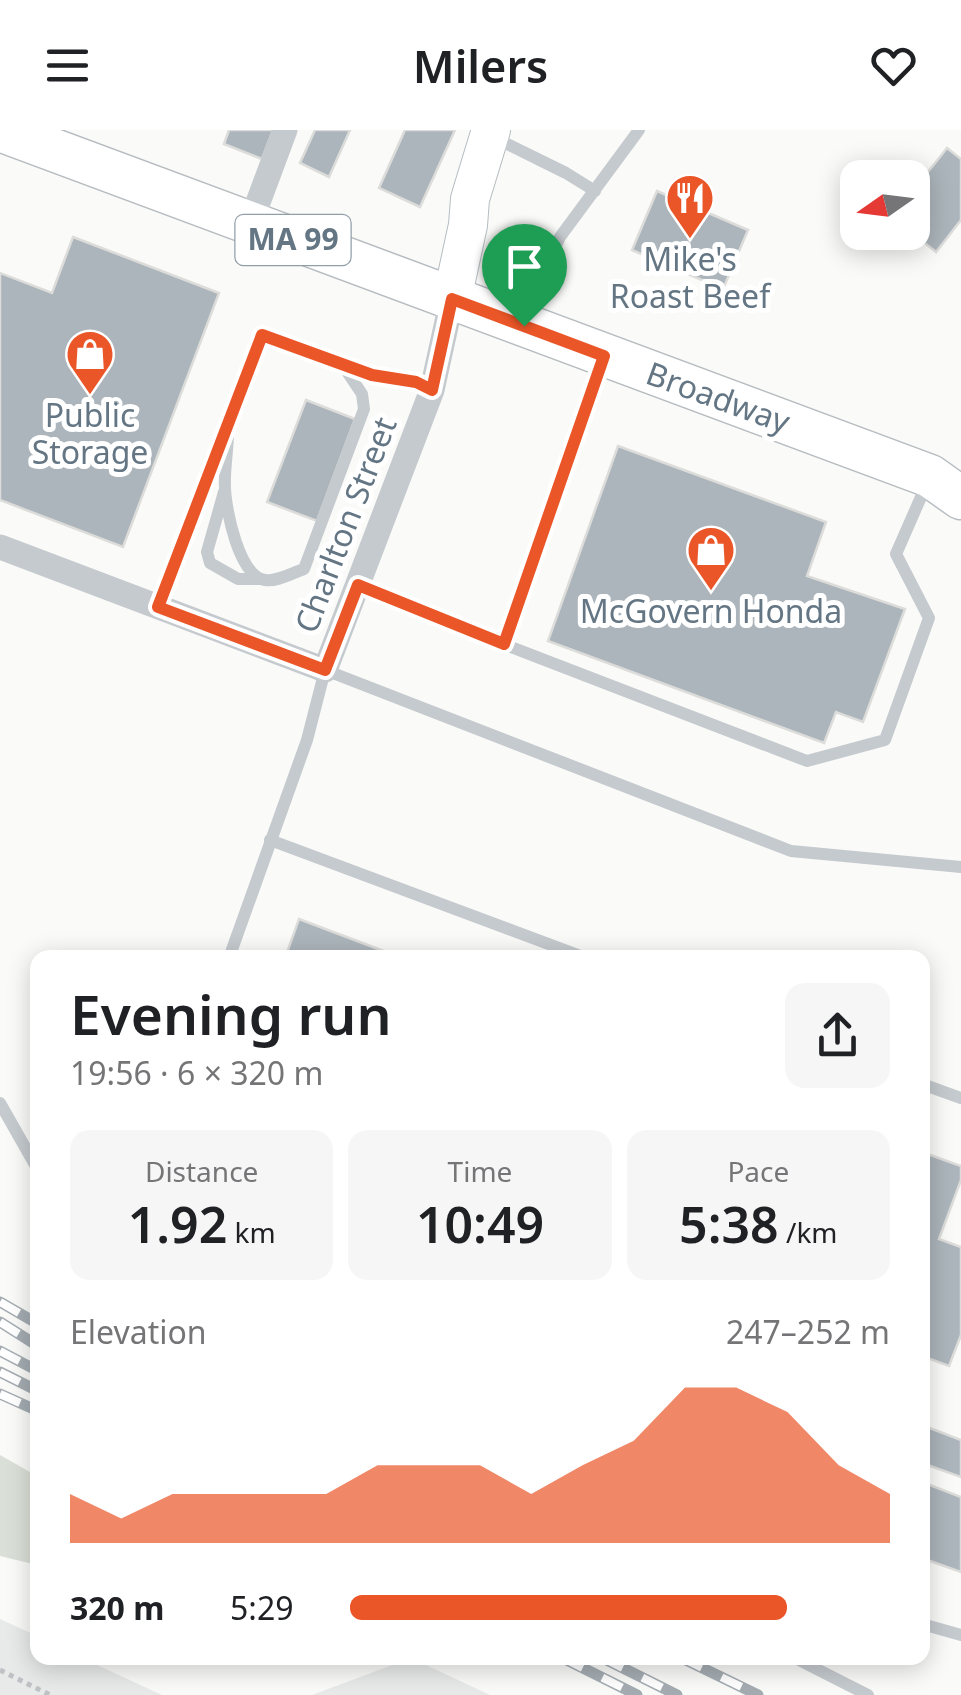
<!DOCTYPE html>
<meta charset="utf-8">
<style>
:root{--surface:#fff;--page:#f6f6f6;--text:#202124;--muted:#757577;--accent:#ea5628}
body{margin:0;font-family:"Noto Sans",sans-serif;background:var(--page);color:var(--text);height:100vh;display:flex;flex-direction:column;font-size:38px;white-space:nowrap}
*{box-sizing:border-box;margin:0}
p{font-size:32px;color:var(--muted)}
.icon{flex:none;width:55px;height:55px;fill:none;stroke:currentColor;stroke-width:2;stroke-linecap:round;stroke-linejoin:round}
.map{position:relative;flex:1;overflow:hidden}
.panel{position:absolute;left:30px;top:820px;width:900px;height:715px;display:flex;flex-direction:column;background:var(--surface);border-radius:20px;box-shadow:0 5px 25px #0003}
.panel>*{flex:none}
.needle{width:65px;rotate:256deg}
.fabs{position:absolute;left:840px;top:30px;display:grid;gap:20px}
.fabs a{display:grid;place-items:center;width:90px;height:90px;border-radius:20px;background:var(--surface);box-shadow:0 5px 25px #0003;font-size:50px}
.pin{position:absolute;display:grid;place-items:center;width:85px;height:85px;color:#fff;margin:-102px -42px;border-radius:50% 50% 50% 0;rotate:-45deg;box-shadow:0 0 10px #0007}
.pin .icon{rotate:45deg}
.round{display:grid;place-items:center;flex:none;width:105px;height:105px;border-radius:20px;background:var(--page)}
.head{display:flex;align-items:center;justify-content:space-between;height:170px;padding:0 40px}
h1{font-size:55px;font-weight:600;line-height:75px}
.figures{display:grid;grid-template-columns:repeat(3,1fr);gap:15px;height:170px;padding:10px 40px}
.figures div{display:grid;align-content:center;border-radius:20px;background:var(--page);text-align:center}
.figures b{font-size:50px;font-weight:600}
.figures small{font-size:28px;font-weight:400}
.figures p{font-size:28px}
.chart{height:280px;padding:20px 40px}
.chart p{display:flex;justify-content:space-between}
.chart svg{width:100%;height:180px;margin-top:10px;fill:var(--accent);opacity:.7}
ul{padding:0 40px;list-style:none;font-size:32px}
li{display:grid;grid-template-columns:160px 120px 1fr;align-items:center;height:75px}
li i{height:25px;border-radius:12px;background:var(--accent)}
header{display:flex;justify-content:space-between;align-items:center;height:130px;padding:0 40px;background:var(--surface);font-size:45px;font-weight:600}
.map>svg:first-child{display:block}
.built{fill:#e8e9e9}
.green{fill:#dae0d7}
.building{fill:#acb5bb;stroke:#dcdcda;stroke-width:2.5}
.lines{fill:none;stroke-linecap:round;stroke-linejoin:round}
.secondary-casing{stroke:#b5bcc1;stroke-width:40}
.primary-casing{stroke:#b6bcc0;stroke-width:45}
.path{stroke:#bfc2c5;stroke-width:5;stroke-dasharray:5 5;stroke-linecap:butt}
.service{stroke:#c5cace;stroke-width:12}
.minor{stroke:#c5cace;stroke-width:25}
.secondary{stroke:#fff;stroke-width:38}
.primary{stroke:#fff;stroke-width:42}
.rail-casing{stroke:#a4acb2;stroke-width:11}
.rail{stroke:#fff;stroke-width:8;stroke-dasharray:22;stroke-linecap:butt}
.route-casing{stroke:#fff;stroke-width:20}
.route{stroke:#ea5628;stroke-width:12}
.labels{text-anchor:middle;stroke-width:10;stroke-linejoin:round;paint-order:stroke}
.shield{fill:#fff;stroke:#929fa9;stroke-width:2.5}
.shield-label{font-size:30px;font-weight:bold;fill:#647684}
.poi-label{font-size:32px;fill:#647684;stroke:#fff}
.street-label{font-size:32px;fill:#647684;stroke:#fff}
</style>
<header><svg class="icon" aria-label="menu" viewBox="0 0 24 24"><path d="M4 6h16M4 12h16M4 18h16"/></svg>Milers<svg class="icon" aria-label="heart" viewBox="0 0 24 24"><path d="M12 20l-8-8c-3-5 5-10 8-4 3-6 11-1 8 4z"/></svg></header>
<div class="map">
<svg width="961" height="1565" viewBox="0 0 961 1565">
<rect width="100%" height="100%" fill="#fafaf8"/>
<g class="built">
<polygon points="0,1489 37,1506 38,1528 82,1528 162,1565 0,1565"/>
<polygon points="411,1528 490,1565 312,1565"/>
</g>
<polygon class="green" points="0,1325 37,1346 37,1435 0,1426"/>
<g class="building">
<polygon points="229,0 273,0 262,29 224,14"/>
<polygon points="315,0 350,0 329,47 300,33"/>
<polygon points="405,0 455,0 420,77 379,58"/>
<polygon points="947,18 961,29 961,90 936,122 911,102 912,62"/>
<polygon points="657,61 748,100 723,159 632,120"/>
<polygon points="73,107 219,163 123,417 0,370 0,143 52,163"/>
<polygon points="306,270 355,289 317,391 267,372"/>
<polygon points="618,316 826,392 807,446 905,479 863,592 836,582 824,613 548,511"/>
<polygon points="299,789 402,828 285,828"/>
<polygon points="922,1022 961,1036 961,1050 939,1109 961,1117 961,1205 949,1236 922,1226"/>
<polygon points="922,1295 961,1310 961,1347 922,1333"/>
<polygon points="922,1352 961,1367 961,1442 922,1428"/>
</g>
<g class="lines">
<g class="secondary-casing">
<polyline id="secondary" points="452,169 468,95 470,69 491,0"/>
</g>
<g class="primary-casing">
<polyline id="primary" points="0,0 930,346 961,368"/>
</g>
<polyline class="path" points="0,1540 50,1565"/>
<g class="service">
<polyline points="491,6 566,43 595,61"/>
<polyline points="527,190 544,140 560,107 639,0"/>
<polyline points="601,233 503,514 807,631 885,610 929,488 896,424 928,351"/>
<path d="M228,302c0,18 -4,38 -3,56 1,23 14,88 40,92 12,2 27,-7 39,-11l60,-160 -2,-15 -20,-30"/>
<polyline points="224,362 207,422 210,433 238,449 259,449"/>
<polyline points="358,455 503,514"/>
<polyline points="158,477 261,205 372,245 417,252 432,260"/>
<polyline points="270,710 586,828"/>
<polyline points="229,828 307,610 325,540 791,721 961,737"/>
<polyline points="922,954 961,968"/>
<polyline points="0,973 38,1040"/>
<polyline points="922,1494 961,1505"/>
<polyline points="795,1528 868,1565"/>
</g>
<g class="minor">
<polyline points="250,94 285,0"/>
<polyline points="0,417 325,540 432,260 452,169"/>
</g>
<use href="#secondary" class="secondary"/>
<use href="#primary" class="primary"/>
<g class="rail-casing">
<g id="rail">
<polyline points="0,1172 38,1194"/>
<polyline points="0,1192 38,1216"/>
<polyline points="0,1221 38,1241"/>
<polyline points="0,1242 38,1261"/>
<polyline points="0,1264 38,1281"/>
<polyline points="563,1528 637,1565"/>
<polyline points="603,1528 677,1565"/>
<polyline points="682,1528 758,1565"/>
</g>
</g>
<use href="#rail" class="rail"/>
</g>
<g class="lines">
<g class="route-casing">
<polygon id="route" points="452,169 604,226 504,514 358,455 325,540 158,477 262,205 372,245 416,252 432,260"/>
</g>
<use href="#route" class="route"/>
</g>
<defs>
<g id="restaurant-pin" transform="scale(2.5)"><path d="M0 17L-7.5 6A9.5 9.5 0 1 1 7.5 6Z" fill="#ea5628" stroke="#fff"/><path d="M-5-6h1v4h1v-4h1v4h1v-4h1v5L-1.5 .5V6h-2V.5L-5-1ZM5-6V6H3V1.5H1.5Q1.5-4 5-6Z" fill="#fff"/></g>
<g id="shop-pin" transform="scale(2.5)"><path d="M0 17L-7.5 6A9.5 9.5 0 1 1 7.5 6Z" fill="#ea5628" stroke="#fff"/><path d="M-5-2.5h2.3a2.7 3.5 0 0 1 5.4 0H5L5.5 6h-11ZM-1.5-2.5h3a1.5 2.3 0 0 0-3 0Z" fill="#fff"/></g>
</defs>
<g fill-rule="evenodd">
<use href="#restaurant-pin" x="690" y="68"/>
<use href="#shop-pin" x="90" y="224"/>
<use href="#shop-pin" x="711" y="420"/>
</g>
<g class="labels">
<rect class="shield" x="235.5" y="85" width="115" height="50" rx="8"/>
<g class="shield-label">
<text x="293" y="120">MA 99</text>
</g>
<g class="poi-label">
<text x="690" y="141">Mike's<tspan x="690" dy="37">Roast Beef</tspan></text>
<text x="90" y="297">Public<tspan x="90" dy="37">Storage</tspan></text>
<text x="711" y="493">McGovern Honda</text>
</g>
<g class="street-label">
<text transform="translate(718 268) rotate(20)" y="11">Broadway</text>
<text transform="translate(346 395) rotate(-69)" y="11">Charlton Street</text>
</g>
</g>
</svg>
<div class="fabs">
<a><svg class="needle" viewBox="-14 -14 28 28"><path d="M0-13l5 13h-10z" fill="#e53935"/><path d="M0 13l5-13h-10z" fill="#757577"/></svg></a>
</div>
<div class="pin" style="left:524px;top:196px;background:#1e9e55"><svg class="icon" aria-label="arrive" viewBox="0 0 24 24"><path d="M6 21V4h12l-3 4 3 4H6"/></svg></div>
<section class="panel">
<div class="head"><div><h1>Evening run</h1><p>19:56 · 6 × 320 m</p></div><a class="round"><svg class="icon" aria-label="share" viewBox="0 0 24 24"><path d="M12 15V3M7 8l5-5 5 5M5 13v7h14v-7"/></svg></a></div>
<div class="figures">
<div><p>Distance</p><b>1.92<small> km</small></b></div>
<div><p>Time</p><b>10:49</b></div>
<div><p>Pace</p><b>5:38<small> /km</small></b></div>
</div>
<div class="chart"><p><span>Elevation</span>247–252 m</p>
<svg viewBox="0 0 160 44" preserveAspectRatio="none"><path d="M0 44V32L10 38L20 32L30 32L40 32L50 32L60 25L70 25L80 25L90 32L100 25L110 19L120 6L130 6L140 12L150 25L160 32V44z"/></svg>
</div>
<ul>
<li><b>320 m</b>5:29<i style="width:81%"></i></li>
</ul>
</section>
</div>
